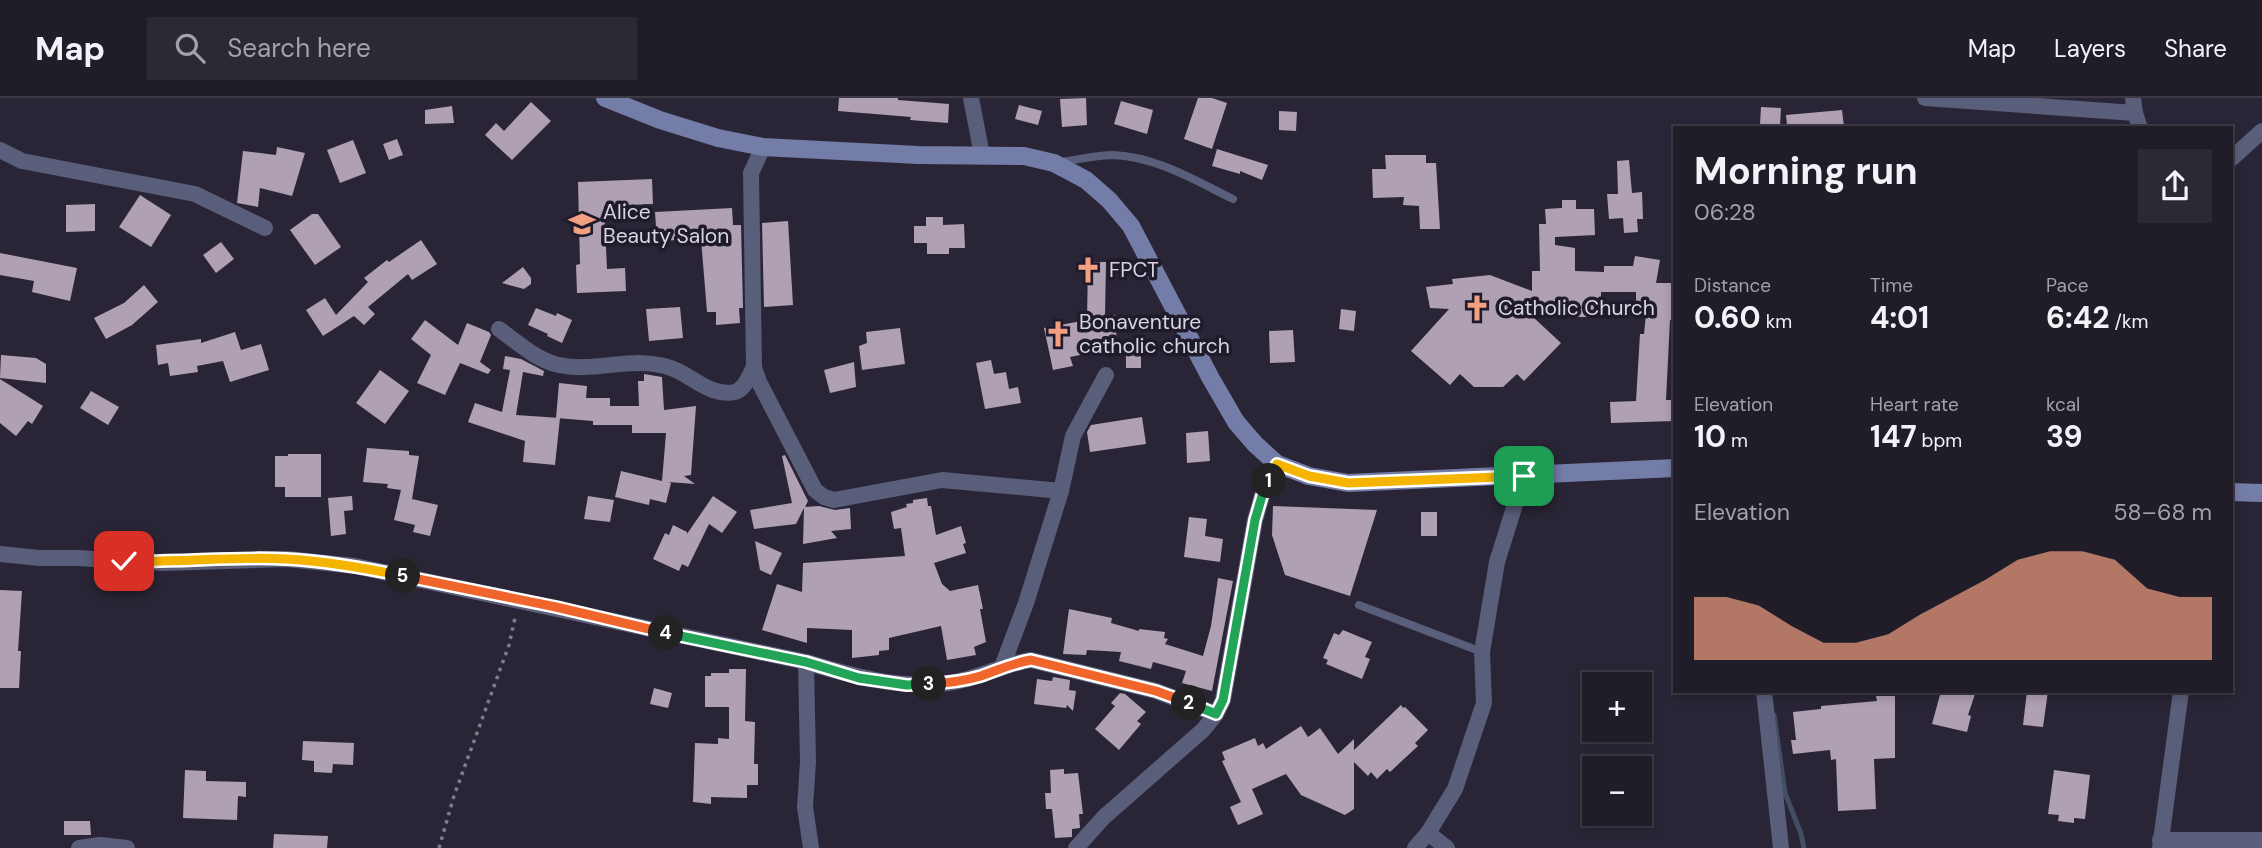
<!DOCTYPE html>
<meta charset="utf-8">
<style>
:root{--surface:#201c28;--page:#2d2934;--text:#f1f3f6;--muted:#a2a1a8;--line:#3d3a45;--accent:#f2a07f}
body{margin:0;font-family:"DM Sans",sans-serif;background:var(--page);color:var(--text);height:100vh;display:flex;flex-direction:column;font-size:26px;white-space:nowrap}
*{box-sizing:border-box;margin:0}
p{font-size:23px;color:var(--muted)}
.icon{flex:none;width:38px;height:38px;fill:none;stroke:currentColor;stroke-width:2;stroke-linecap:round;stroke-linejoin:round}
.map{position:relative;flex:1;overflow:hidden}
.details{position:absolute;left:1673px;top:28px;width:560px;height:567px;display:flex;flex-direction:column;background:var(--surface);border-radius:0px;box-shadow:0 4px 10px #0003,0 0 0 2px var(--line)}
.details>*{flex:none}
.tools{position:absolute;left:1582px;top:574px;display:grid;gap:14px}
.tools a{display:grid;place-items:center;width:70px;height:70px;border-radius:0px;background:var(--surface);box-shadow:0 4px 10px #0003,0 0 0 2px var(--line);font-size:35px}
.pin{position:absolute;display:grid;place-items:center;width:60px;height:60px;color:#fff;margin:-30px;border-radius:14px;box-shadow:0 4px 10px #0006}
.km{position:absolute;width:35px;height:35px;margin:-18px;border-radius:50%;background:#222;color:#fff;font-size:19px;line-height:35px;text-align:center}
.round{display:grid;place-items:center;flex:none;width:74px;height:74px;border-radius:0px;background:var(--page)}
.headline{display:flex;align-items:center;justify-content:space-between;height:119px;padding:0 21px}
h1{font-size:38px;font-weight:700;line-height:52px}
.stats{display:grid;grid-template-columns:repeat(3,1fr);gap:10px;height:119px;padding:7px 21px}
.stats div{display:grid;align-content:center}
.stats b{font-size:30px;font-weight:700}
.stats small{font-size:19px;font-weight:400}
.stats p{font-size:19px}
.chart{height:196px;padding:14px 21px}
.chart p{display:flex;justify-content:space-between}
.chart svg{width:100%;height:126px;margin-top:7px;fill:var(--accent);opacity:.7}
header{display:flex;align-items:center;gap:42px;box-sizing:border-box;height:98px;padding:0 35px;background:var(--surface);border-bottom:2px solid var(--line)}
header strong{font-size:33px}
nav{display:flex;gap:38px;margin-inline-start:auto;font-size:24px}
.search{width:490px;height:63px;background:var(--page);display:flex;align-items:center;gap:18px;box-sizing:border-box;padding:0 24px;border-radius:0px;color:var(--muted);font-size:26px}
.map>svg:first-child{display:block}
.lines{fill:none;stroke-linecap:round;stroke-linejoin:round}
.stream{stroke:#424e64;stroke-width:5}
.building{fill:#afa0b4}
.path{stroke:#807c8b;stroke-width:3.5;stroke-dasharray:3.5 5;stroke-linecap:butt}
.lane{stroke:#595e7a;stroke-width:8}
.street{stroke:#595e7a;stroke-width:16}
.secondary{stroke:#747ca8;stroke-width:18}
.split-1-casing{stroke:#fff;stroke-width:14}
.split-2-casing{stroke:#fff;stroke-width:14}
.split-3-casing{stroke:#fff;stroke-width:14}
.split-4-casing{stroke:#fff;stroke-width:14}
.split-5-casing{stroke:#fff;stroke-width:14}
.split-6-casing{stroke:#fff;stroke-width:14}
.split-1{stroke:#f5b400;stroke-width:9}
.split-2{stroke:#22a559;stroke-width:9}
.split-3{stroke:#f0652b;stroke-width:9}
.split-4{stroke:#22a559;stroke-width:9}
.split-5{stroke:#f0652b;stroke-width:9}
.split-6{stroke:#f5b400;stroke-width:9}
.labels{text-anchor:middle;stroke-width:7;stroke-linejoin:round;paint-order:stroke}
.poi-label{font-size:21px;fill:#d8d5e1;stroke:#201b2c;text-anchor:start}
</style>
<header>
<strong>Map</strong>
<div class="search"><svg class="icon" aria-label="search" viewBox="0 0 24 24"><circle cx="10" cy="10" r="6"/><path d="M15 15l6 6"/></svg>Search here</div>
<nav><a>Map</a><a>Layers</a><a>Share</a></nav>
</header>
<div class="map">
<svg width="2262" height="750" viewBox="0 0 2262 750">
<rect width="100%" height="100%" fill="#2a2536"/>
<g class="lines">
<polyline class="stream" points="1774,617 1785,695 1801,736 1804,750"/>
</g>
<g class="building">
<polygon points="839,0 898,0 898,2 949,6 948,25 910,22 911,19 838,13"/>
<polygon points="1086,0 1087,27 1062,29 1060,1"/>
<polygon points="1198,0 1212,0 1227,5 1212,51 1184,41"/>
<polygon points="1121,3 1153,12 1147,36 1114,26"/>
<polygon points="531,4 551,23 512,62 485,37 496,25 504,33"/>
<polygon points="1019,7 1042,13 1038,27 1015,21"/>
<polygon points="452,8 454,25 425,26 425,12"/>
<polygon points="1761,9 1781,10 1780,27 1760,26"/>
<polygon points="1842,12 1844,29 1787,27 1786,17"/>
<polygon points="1279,13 1297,14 1296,33 1279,32"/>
<polygon points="397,41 403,57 389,62 383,46"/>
<polygon points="353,42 366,75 340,85 327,52"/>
<polygon points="277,49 305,55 292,98 260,90 258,109 237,105 243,53 276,57"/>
<polygon points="1217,51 1268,67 1262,82 1240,73 1240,76 1212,68"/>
<polygon points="1385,57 1426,57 1426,65 1436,65 1440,131 1420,131 1419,108 1403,107 1404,99 1373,100 1372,71 1386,71"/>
<polygon points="1629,62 1632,95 1642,94 1643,121 1637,121 1638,134 1624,135 1623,120 1609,121 1607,96 1618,96 1617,63"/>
<polygon points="652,81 653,106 604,108 607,171 625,170 626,193 577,195 576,167 580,166 578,84"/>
<polygon points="140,97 171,117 151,149 119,129"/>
<polygon points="1562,102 1576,102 1576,111 1594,111 1595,137 1555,139 1555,147 1575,150 1575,173 1604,174 1604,168 1633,168 1635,158 1660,162 1656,185 1674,185 1673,222 1670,222 1666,302 1675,302 1675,323 1611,325 1610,304 1636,303 1640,236 1644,236 1647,206 1636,206 1636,194 1601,194 1601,219 1533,219 1561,245 1524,283 1517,276 1503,289 1474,289 1460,276 1450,287 1411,253 1449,211 1430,210 1426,189 1453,186 1452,181 1490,177 1532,193 1532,173 1540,173 1539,126 1546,126 1545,111 1562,110"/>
<polygon points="95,106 95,133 66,134 66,107"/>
<polygon points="732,110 733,127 741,127 743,210 739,210 740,225 716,227 716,214 707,214 701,141 657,143 655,114"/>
<polygon points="312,116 318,116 341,149 315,167 290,132"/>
<polygon points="926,119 943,119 943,127 964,126 965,150 949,150 949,156 927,156 927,145 914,145 914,128 926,128"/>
<polygon points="788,123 793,207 764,209 762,125"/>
<polygon points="421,142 437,166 412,182 408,176 368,209 375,216 364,227 354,218 323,238 306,212 325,200 336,217 368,184 364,180 387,162 389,164"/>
<polygon points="221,144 234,161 216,175 203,157"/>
<polygon points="0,155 77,170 70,203 32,194 34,183 0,177"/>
<polygon points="1088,164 1106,164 1105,217 1115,217 1117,249 1089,250 1090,255 1070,259 1073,268 1053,272 1044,230 1087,222"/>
<polygon points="523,169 531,180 531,186 524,191 502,185"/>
<polygon points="144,187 158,204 132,227 106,241 94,220 124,205"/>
<polygon points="680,209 683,240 649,243 646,211"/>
<polygon points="536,210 556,218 557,215 572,222 562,245 547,238 548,236 528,227"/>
<polygon points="1341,211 1356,213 1354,233 1339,231"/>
<polygon points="425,222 458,247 467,225 489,234 491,237 480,264 491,272 488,276 460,265 445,297 417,285 431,257 411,241"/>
<polygon points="900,230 905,266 862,272 859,248 867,245 866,234"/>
<polygon points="1293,232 1295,264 1270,265 1269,233"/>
<polygon points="235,234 241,252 261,246 269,272 230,284 223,263 197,268 198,274 170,278 168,265 158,267 156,247 201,241 201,245"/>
<rect x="1126" y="252" width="15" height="18"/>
<polygon points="1,257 36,260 46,266 46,285 0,280"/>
<polygon points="505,258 521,261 544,273 543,278 523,274 516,317 560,320 555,367 523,364 525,343 468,324 475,305 502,314 510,272 503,271"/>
<polygon points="991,262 994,276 1006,274 1009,291 1018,289 1021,305 985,311 976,265"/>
<polygon points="854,264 856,289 830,295 824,272"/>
<polygon points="380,272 409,293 385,326 356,305"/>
<polygon points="644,276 662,279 664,312 696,308 691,377 684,378 695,386 668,384 671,385 666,405 650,401 649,407 615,399 621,373 662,383 666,335 632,335 632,327 593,327 593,323 556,320 559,285 587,288 586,300 610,300 610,308 639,308 638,283 644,283"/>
<polygon points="0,281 43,308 32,326 28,323 16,338 0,325"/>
<polygon points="91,293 119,309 108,327 80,310"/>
<polygon points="1142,319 1146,346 1090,354 1087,334 1091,327"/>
<polygon points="1208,333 1210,363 1187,365 1186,335"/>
<polygon points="367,350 409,353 409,357 419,358 412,401 438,407 430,438 413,434 415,427 394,422 401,392 387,390 388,386 363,384"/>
<polygon points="288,356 321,356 321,399 285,399 285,389 275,389 275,358 288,358"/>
<polygon points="785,357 808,403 805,409 819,408 835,412 850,410 851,431 831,433 837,440 803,446 804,410 796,426 754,431 750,412 792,405 782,358"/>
<polygon points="352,398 353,412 344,413 346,436 331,438 328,400"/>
<polygon points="588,398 614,402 610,424 584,421"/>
<polygon points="713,398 737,414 722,435 709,426 688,469 682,466 679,473 653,461 665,435 669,437 673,427 687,434 687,436"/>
<polygon points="927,400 928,408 931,408 936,437 961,428 966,445 963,446 966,455 934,465 942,486 950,493 978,487 983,511 980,511 986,544 974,549 976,557 947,562 941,528 889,540 889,552 879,553 879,557 852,560 852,532 807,530 807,545 762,532 777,486 802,494 803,465 905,458 901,430 894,431 891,414 907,409 906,406 913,405 913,402"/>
<polygon points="1273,408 1377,412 1350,498 1285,477 1272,437"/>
<rect x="1421" y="414" width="16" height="24"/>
<polygon points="1189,419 1207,421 1205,438 1223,441 1220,464 1184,459"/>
<polygon points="755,443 782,455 771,477 760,472"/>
<polygon points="1218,480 1233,483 1212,593 1182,585 1186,573 1153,564 1151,571 1119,563 1121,554 1087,552 1086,557 1063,556 1069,511 1112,520 1111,525 1139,533 1139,531 1165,534 1164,540 1168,541 1165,546 1203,558 1211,528"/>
<polygon points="0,492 22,493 18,553 21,553 19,590 0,590"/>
<polygon points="1343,532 1372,544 1365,559 1370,561 1362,581 1326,566 1328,562 1323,560 1334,535 1339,537"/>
<polygon points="729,571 746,571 745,623 755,624 754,666 758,666 758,687 747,687 747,700 711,699 711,706 693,704 695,645 718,646 718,640 729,641 729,609 705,609 705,578 711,578 711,575 729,575"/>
<polygon points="1053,579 1070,582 1069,592 1076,593 1073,613 1067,607 1066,610 1034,606 1037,581 1052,583"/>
<polygon points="654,590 672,595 668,610 650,606"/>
<polygon points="1941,593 1976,593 1968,617 1971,618 1967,634 1932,626"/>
<polygon points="2027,593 2048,593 2043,629 2023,627"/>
<polygon points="1120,595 1125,596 1146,614 1137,623 1141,626 1119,652 1095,631 1115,608 1111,605"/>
<polygon points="1876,598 1895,598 1895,660 1874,661 1876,711 1838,713 1836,661 1831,662 1830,652 1793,656 1791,642 1796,642 1793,614 1821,611 1821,608 1877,603"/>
<polygon points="1401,607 1403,610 1405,609 1428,632 1415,645 1418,648 1390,674 1387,671 1377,681 1371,674 1368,678 1354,664 1354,711 1345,717 1301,697 1286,676 1252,691 1263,716 1238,727 1230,709 1241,704 1222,663 1225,662 1222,654 1255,640 1258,648 1263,645 1266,651 1301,628 1308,639 1320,630 1338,656 1354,641 1354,652"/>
<polygon points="303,643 354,645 353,667 333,666 332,675 314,674 314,663 302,662"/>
<polygon points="1064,671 1064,676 1078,675 1083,716 1079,716 1080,730 1072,731 1072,739 1055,740 1052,711 1046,711 1045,695 1051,695 1050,672"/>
<polygon points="185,672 206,673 206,683 246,684 246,699 238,698 237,722 183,720"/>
<polygon points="2054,672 2090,677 2085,721 2074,720 2074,725 2058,723 2059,717 2048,716"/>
<polygon points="64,723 90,723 91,737 64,737"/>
<polygon points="274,736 328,738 327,750 273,750"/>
</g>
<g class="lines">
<polyline class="path" points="439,750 454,698 509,547 515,520"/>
<g class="lane">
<path d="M1060,64c17,-2 36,-7 54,-7 43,2 82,26 119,44"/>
<polyline points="1359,507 1482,554"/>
</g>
<g class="street">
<polyline points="971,0 982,57"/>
<polyline points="1925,0 2135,15"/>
<polyline points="2133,0 2135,15 2140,30"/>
<polyline points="763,49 751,75 754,269 759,284 815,392 824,399 834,402 942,382 1061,393"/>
<polyline points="0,52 22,63 195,96 265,130"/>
<polyline points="2231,61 2262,33"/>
<path d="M499,231c18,13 37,31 60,36 36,8 75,-10 112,3 21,7 38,29 64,24 10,-3 14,-16 19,-25"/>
<path d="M0,456l39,4h38l86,5 124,-4 68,7 451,96c46,14 92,27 142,21 29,-3 54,-19 83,-23l125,31 60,23"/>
<polyline points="806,564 808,664 805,709 811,750"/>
<polyline points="1002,569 1026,505 1061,393 1073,338 1106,277"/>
<polyline points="1764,593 1781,750"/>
<polyline points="1428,735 1447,750"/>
<polyline points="2160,742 2262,742"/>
<polyline points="79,750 100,747 127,750"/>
<polyline points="1076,750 1104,719 1203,632 1216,616 1223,602 1255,422 1262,398 1277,366"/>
<polyline points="1415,750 1428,735 1455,691 1484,605 1482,554 1497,464 1524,378"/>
<polyline points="2160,750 2181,593"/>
</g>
<g class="secondary">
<polyline points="605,0 660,22 718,40 763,49 918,57 1024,58 1054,65 1086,82 1109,102 1131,128 1210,279 1236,324 1255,346 1277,366 1309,378 1348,385 1675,370"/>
<polyline points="2231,394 2262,395"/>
</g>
</g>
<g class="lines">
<g class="split-1-casing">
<polyline id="split-1" points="1269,383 1277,366 1309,378 1348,385 1524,378"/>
</g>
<g class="split-2-casing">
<polyline id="split-2" points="1189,605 1216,616 1223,602 1255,422 1262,398 1269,383"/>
</g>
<g class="split-3-casing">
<path id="split-3" d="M929,586c18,-1 35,-3 52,-8 17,-6 32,-13 50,-16l125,31 33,12"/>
</g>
<g class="split-4-casing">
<polyline id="split-4" points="666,535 806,564 859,580 907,587 929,586"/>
</g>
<g class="split-5-casing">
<polyline id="split-5" points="403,478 556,509 666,535"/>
</g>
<g class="split-6-casing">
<path id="split-6" d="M124,463c54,2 108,-5 162,-2 40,2 79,9 117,17"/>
</g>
<use href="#split-1" class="split-1"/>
<use href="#split-2" class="split-2"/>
<use href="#split-3" class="split-3"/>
<use href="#split-4" class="split-4"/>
<use href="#split-5" class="split-5"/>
<use href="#split-6" class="split-6"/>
</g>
<defs>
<g id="school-bare" transform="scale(2.1)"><path d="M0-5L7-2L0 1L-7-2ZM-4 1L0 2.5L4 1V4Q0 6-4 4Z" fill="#f2a07f" stroke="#201b2c" stroke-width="2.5" paint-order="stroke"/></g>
<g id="church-bare" transform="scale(2.1)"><path d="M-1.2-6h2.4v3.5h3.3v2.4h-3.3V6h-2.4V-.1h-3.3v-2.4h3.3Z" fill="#f2a07f" stroke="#201b2c" stroke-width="2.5" paint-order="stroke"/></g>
</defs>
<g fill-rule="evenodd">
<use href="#school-bare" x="582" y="126"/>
<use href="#church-bare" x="1088" y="172"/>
<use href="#church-bare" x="1477" y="210"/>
<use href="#church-bare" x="1058" y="236"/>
</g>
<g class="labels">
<g class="poi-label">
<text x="603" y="121">Alice<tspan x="603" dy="24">Beauty Salon</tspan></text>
<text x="1109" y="179">FPCT</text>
<text x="1498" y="217">Catholic Church</text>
<text x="1079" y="231">Bonaventure<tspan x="1079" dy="24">catholic church</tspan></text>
</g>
</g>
</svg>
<div class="tools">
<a>+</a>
<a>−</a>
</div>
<div class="pin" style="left:1524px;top:378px;background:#1e9e55"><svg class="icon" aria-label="arrive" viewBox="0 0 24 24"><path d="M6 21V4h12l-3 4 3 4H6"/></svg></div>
<div class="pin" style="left:124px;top:463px;background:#d93025"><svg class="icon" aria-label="check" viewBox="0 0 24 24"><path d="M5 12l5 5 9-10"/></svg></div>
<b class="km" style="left:1269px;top:383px">1</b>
<b class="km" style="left:1189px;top:605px">2</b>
<b class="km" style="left:929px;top:586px">3</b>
<b class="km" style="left:666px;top:535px">4</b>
<b class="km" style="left:403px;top:478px">5</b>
<section class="details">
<div class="headline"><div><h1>Morning run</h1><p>06:28</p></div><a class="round"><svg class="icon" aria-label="share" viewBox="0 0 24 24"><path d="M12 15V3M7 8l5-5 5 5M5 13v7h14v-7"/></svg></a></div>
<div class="stats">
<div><p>Distance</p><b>0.60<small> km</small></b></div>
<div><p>Time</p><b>4:01</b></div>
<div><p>Pace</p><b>6:42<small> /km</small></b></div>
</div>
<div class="stats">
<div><p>Elevation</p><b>10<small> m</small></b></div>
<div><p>Heart rate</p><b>147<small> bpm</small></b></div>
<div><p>kcal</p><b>39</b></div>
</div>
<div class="chart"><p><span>Elevation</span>58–68 m</p>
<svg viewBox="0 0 160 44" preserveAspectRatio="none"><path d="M0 44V22L10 22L20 25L30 32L40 38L50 38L60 35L70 28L80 22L90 16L100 9L110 6L120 6L130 9L140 19L150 22L160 22V44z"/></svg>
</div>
</section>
</div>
